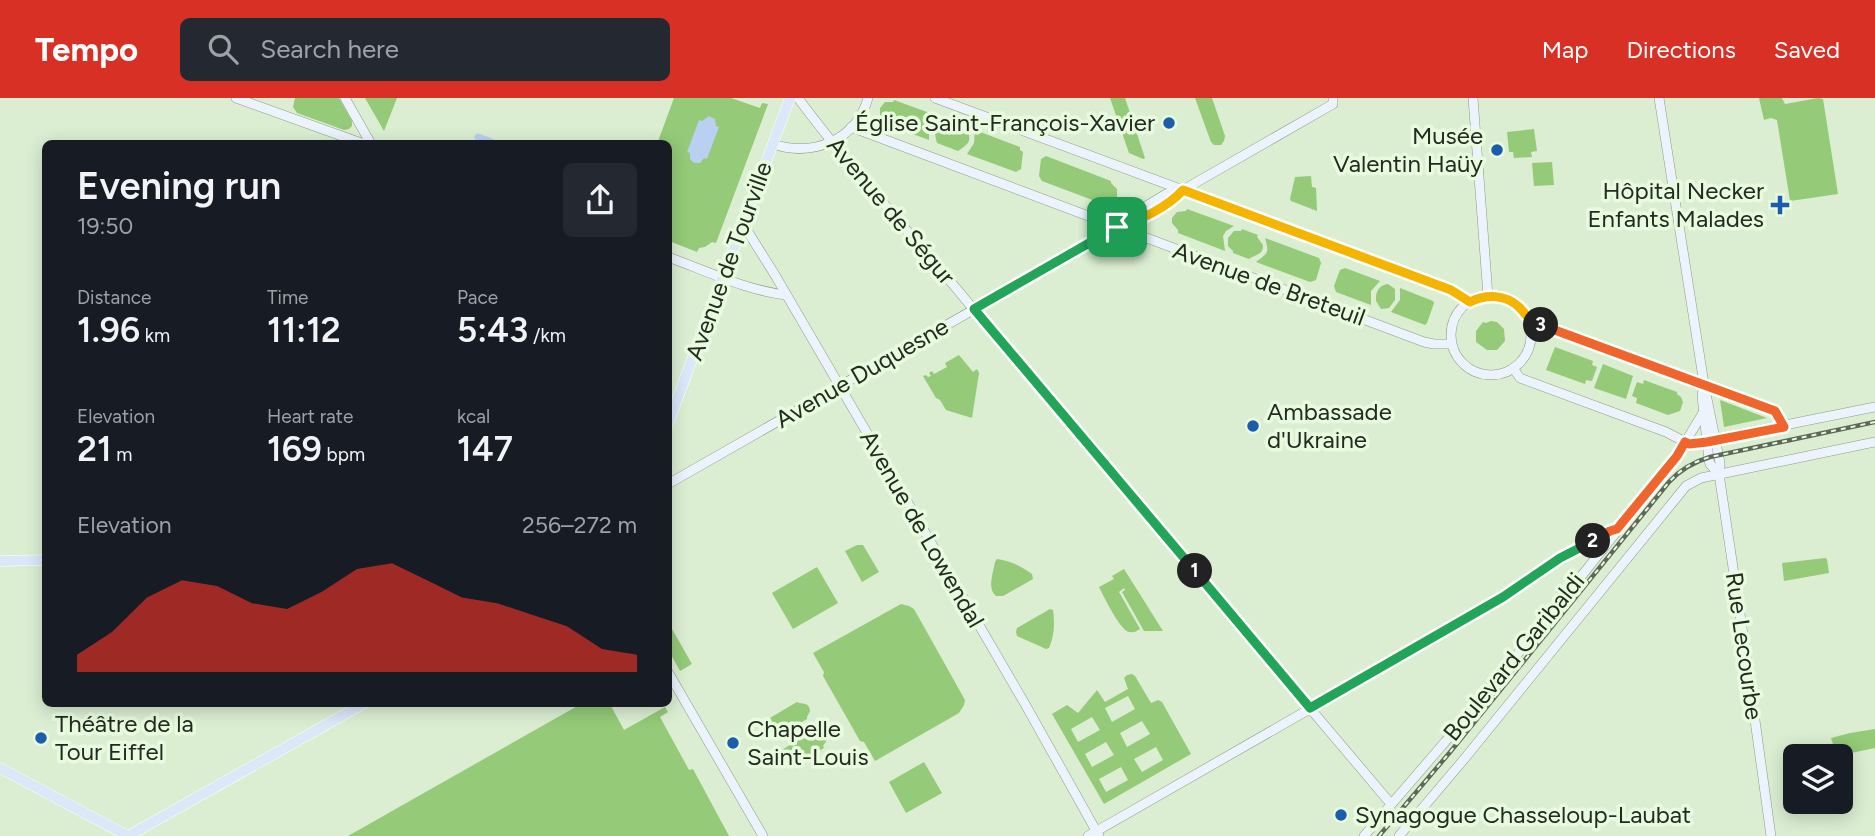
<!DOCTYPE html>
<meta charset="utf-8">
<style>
:root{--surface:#171b24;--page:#242831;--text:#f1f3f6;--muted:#9ea1a6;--accent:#d93025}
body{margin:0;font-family:Figtree,sans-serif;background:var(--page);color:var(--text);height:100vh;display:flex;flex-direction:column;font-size:26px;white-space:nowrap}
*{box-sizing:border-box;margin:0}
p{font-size:23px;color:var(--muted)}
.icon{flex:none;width:38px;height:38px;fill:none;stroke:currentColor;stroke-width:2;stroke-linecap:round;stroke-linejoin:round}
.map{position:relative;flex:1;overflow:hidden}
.sheet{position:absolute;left:42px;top:42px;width:630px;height:567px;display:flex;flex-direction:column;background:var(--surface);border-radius:10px;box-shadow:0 4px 18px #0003}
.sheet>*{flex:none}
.tools{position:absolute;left:1783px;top:646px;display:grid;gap:14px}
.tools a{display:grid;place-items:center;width:70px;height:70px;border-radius:10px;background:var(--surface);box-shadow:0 4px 18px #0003;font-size:35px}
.pin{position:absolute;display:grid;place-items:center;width:60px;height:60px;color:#fff;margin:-30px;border-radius:14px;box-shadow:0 4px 10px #0006}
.km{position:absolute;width:35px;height:35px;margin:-18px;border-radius:50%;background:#222;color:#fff;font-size:19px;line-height:35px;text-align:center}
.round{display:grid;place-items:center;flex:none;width:74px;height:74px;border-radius:10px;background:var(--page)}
.headline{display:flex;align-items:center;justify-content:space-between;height:119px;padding:0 35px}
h1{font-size:38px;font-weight:600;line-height:52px}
.figures{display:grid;grid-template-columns:repeat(3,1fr);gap:10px;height:119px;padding:7px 35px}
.figures div{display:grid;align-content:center}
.figures b{font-size:35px;font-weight:600}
.figures small{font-size:19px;font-weight:400}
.figures p{font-size:19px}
.chart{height:196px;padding:14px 35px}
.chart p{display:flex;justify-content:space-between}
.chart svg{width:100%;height:126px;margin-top:7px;fill:var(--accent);opacity:.7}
header{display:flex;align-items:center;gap:42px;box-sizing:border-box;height:98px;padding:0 35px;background:var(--accent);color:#fff}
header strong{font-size:33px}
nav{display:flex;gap:38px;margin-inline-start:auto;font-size:24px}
.search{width:490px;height:63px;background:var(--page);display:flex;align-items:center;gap:18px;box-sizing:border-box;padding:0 24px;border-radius:10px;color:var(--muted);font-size:26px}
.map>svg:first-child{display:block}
.green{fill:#94ca78;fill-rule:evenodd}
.water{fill:#b9d0f0}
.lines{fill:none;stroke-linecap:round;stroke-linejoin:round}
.canal{stroke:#b9d0f0;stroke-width:7}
.secondary-casing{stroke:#8a9c82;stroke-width:10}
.primary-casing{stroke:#fff;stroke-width:11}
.secondary{stroke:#edf3fc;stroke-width:9}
.primary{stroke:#dbe8f8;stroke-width:10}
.rail-casing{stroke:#5d6858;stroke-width:4.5}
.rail{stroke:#e8fbdf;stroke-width:2;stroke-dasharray:5;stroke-linecap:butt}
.split-1-casing{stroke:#fff;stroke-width:14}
.split-2-casing{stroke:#fff;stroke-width:14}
.split-3-casing{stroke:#fff;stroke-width:14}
.split-4-casing{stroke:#fff;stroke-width:14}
.split-1{stroke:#22a559;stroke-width:9}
.split-2{stroke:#22a559;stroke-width:9}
.split-3{stroke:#f0652b;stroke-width:9}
.split-4{stroke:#f5b400;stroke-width:9}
.poi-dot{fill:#1b5cac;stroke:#e8fbdf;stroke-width:2.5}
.labels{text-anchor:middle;stroke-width:7;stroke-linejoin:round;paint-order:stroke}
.poi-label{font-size:24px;fill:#232a20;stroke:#e8fbdf;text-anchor:start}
.street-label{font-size:24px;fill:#232a20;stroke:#e8fbdf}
</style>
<header>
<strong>Tempo</strong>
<div class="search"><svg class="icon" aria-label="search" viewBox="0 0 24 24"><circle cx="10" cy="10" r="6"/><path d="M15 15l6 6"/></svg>Search here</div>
<nav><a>Map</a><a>Directions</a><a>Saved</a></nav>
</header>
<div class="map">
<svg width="1875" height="738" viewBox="0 0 1875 738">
<rect width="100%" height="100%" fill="#dbeed2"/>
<g class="green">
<polygon points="295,0 339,0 352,23 352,28 349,31 344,32 297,15 293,9"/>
<polygon points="365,0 397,0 384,33"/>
<polygon points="674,0 731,0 760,10 762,5 768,6 716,145 712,144 705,149 699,150 697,154 669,143 668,46 657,46"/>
<polygon points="1110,0 1125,0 1145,60 1143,61 1129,55"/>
<polygon points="1195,0 1212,0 1225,38 1224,43 1221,47 1214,47 1211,44"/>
<polygon points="1759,0 1782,0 1785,6 1818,0 1823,1 1838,96 1790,103 1777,22 1771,20 1764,22"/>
<polygon points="894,2 938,18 929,30 929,42 885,26 886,24 880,17 880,10 885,4 893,4"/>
<path d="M946,21l21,8c4,14 4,15 -9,24l-21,-8c-2,-10 -6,-19 8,-22z"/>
<polygon points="1534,31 1537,53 1531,54 1532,59 1514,60 1513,54 1509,54 1507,34"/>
<polygon points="975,32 1020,49 1020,52 1023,54 1021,71 1016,74 967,56 974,45"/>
<polygon points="1046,58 1111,83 1111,85 1117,91 1117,99 1113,104 1103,106 1042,83 1039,78 1041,61"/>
<polygon points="1552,64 1554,87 1534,88 1532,65"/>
<polygon points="1311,78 1312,89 1316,90 1317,113 1291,103 1290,101 1295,79"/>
<polygon points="1187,111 1234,128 1226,133 1223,138 1225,153 1178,135 1178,132 1172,125 1172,120 1177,114 1186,113"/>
<path d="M1242,131l16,6 -1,2 6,8c0,11 -8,9 -14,14l-16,-6v-2l-5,-5v-8l6,-7h7z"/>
<path d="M1265,140l54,20 2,5 -5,17 -6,2 -54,-20c13,-10 13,-9 9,-24z"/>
<polygon points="1345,170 1380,183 1371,193 1371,207 1336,194 1334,188 1340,172"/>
<path d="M1388,186l7,5v11l-6,8 -8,1 -5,-8c-1,-9 3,-16 12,-17z"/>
<polygon points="1400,190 1433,203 1434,205 1427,225 1425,227 1391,214 1400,202"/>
<polygon points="1491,223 1497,224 1504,231 1505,243 1497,252 1487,252 1476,244 1476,233 1483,224 1486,225"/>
<polygon points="1555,249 1593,263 1592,267 1597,269 1592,283 1586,282 1585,286 1546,272"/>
<polygon points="959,257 973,274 977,271 979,275 972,320 946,312 940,302 936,300 923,278 926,277 928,279 931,278 929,275 932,273 934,276 947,269 945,265"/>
<polygon points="1603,266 1633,278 1626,301 1594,290"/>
<polygon points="1644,282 1677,294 1677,296 1681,299 1683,304 1680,313 1668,317 1636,305 1637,300 1632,298 1637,284 1643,286"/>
<polygon points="1720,302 1767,320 1724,329"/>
<polygon points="857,447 863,447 879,474 862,484 845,453"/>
<polygon points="1825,460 1827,461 1829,475 1784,483 1782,465"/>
<path d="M997,461c14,2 24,7 35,15l1,5 -30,17h-7c-9,-8 -3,-23 -1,-34z"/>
<polygon points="817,469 838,505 793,531 772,495"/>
<path d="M1124,471l39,62h-19l-22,-39 3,-2 -1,-2 -5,4 21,37c-4,2 -5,4 -11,3 -9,-2 -25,-35 -30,-45l15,-8 -2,-3z"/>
<polygon points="901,506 909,508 914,511 965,602 964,607 959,615 875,663 864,644 860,643 823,578 824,574 813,555"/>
<path d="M1050,511l3,1c2,14 1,26 -4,38l-3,1 -29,-13 -1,-4 1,-4z"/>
<polygon points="672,531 692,566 680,573 669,553 669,533"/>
<path d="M1132,576l3,2 16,27 7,-3 4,2 29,52 -87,50 -52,-90 15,-9 11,8 19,-23 8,12 23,-13 -4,-11 3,-3zM1128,598l7,13 -23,13 -7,-14zM1092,619l8,13 -22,12 -7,-13zM1142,623l8,13 -23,13 -7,-14zM1106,644l8,13 -22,12 -7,-13zM1156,649l7,13 -21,12 -8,-13zM1121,669l7,13 -22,12 -7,-13z"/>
<path d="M797,604c5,3 12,-1 13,9l-3,6v2l-34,20 -1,-1 -9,-1 -3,-7 4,-6 -1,-2z"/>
<polygon points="581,606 614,606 611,608 624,632 665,609 668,614 660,619 689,672 693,671 729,738 348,738"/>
<polygon points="1875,631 1875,650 1837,658 1831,640 1850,635"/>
<path d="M814,633c5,3 12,-1 13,9l-4,6 1,2 -35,20 -1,-2h-8l-4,-7 4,-7v-1z"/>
<polygon points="924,664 942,695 906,715 889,684"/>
</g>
<polygon class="water" points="709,18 715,21 716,28 719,29 707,61 704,60 700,65 694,65 690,61 690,55 687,54 699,22 702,23"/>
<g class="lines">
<polyline class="canal" points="478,39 491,44"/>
<g class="secondary-casing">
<g id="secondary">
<polyline points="236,0 364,46"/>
<polyline points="345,0 371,46"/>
<path d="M798,0c60,81 131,154 193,233l400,473"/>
<polyline points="935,0 1452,192 1470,204"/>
<polyline points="1473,0 1488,198"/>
<polyline points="1659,0 1704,286 1720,365 1719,376"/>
<polyline points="851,29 1424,244 1434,246 1451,246"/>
<path d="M773,46c39,13 83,-3 95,-46"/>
<polyline points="743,126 775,177 1025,606 1099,738"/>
<polyline points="1119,128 1123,122 1166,96 1183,92 1333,6 1333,0"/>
<path d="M668,159c39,14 77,33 118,38"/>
<circle cx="1491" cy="237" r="40"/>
<polyline points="1528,222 1775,313 1784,329"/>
<polyline points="1513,270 1520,280 1666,334 1689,346 1875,309"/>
<polyline points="1704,286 1702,298 1709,362 1710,366 1719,376 1744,543 1771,738"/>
<path d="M668,386l440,-251c7,-4 14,-6 21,-9 15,-5 44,-22 54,-34"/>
<polyline points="668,574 763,738"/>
<polyline points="1088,738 1418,549 1517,490 1560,460 1610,433 1617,431"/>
<polyline points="1364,738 1445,644 1575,486 1677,358 1704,313"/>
<polyline points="1399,738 1465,660 1686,388 1701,380 1875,344"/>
</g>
</g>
<g class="primary-casing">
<g id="primary">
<polyline points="668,326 790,0"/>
<polyline points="0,463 46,462"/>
<polyline points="0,670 128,738"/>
<polyline points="128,738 363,606"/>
</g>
</g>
<use href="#secondary" class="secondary"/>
<use href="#primary" class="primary"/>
<g class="rail-casing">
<path id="rail" d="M1379,738l72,-85 218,-269c12,-13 24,-20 41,-25l165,-35"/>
</g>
<use href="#rail" class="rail"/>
</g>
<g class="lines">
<g class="split-1-casing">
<polyline id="split-1" points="1117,129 974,211 1195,473"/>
</g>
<g class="split-2-casing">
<polyline id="split-2" points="1195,473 1310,610 1503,499 1560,460 1593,443"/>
</g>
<g class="split-3-casing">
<polyline id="split-3" points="1541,227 1775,313 1784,329 1707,344 1689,346 1685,344 1677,358 1617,431 1610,433 1593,443"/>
</g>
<g class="split-4-casing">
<path id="split-4" d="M1117,129c21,-5 52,-21 66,-37l268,100 19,12c16,-8 35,-8 49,5 10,10 7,12 22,18"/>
</g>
<use href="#split-1" class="split-1"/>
<use href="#split-2" class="split-2"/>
<use href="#split-3" class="split-3"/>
<use href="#split-4" class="split-4"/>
</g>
<g class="poi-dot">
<circle cx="1169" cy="25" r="7"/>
<circle cx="1497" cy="52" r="7"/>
<path d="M1776.5 96.5h7v7h7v7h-7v7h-7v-7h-7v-7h7z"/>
<circle cx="1253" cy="328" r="7"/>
<circle cx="41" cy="640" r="7"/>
<circle cx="733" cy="645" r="7"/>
<circle cx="1341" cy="717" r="7"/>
</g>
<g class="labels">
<g class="poi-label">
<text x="1155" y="33" text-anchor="end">Église Saint-François-Xavier</text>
<text x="1483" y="46" text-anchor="end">Musée<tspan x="1483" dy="28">Valentin Haüy</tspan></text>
<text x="1764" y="101" text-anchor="end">Hôpital Necker<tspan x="1764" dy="28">Enfants Malades</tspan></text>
<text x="1267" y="322">Ambassade<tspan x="1267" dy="28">d'Ukraine</tspan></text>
<text x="55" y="634">Théâtre de la<tspan x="55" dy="28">Tour Eiffel</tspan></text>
<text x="747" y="639">Chapelle<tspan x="747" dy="28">Saint-Louis</tspan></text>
<text x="1355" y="725">Synagogue Chasseloup-Laubat</text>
</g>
<g class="street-label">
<text transform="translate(891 113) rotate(50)" y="8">Avenue de Ségur</text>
<text transform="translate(729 163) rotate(-70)" y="8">Avenue de Tourville</text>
<text transform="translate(1269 186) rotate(20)" y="8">Avenue de Breteuil</text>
<text transform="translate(862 275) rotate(-30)" y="8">Avenue Duquesne</text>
<text transform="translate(922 431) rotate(60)" y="8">Avenue de Lowendal</text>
<text transform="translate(1744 548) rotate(82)" y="8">Rue Lecourbe</text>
<text transform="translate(1514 559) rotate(-51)" y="8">Boulevard Garibaldi</text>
</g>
</g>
</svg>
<div class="tools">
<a><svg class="icon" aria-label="layers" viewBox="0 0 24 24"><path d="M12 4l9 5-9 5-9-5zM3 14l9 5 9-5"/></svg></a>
</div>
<div class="pin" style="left:1117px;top:129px;background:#1e9e55"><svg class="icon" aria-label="arrive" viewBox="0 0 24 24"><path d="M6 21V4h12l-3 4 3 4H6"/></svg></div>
<b class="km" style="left:1195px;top:473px">1</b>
<b class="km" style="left:1593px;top:443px">2</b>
<b class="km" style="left:1541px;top:227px">3</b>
<section class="sheet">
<div class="headline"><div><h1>Evening run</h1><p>19:50</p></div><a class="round"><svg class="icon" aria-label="share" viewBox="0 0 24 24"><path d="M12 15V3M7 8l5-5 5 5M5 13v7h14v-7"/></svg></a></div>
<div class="figures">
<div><p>Distance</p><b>1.96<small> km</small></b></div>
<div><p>Time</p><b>11:12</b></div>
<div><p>Pace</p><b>5:43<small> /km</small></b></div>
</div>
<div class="figures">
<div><p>Elevation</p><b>21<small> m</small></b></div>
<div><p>Heart rate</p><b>169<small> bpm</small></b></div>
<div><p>kcal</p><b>147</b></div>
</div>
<div class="chart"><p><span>Elevation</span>256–272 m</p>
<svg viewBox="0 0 160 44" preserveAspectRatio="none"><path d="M0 44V38L10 30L20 18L30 12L40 14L50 20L60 22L70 16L80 8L90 6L100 12L110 18L120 20L130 24L140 28L150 36L160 38V44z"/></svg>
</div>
</section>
</div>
